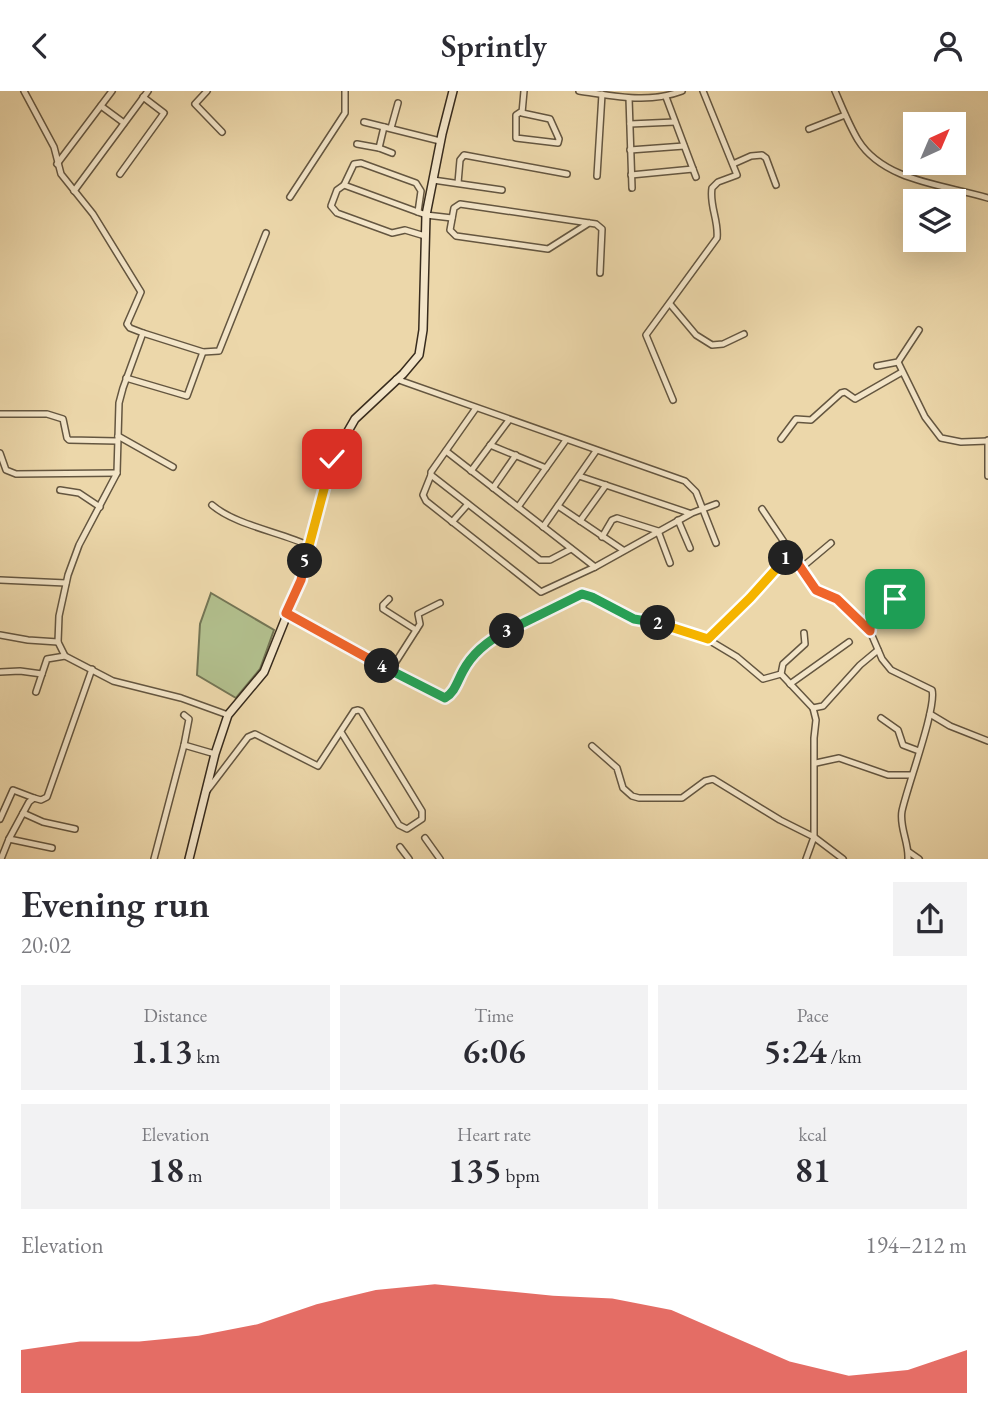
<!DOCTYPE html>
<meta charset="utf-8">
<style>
:root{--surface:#fff;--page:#f2f2f3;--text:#2b2b33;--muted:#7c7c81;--accent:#d93025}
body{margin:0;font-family:"EB Garamond",serif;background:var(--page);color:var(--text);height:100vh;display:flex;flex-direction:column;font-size:26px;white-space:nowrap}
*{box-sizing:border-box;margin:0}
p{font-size:23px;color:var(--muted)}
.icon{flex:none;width:38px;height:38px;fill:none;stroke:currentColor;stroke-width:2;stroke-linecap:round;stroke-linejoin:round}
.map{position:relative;height:768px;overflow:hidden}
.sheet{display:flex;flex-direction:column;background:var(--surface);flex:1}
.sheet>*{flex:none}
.needle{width:46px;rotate:44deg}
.buttons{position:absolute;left:903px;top:21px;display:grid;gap:14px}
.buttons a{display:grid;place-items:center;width:63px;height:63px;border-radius:0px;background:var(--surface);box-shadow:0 7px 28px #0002;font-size:35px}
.pin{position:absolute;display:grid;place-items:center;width:60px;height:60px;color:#fff;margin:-30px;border-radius:14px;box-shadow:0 4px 10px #0006}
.km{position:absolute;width:35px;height:35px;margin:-18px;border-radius:50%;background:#222;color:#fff;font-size:19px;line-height:35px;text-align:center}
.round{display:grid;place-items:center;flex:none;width:74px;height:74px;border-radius:0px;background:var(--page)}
.summary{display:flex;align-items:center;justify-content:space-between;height:119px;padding:0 21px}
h1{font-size:38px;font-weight:600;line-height:52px}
.figures{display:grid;grid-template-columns:repeat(3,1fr);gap:10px;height:119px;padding:7px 21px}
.figures div{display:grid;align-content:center;border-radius:0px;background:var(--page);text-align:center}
.figures b{font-size:35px;font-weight:600}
.figures small{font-size:19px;font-weight:400}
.figures p{font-size:19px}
.chart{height:196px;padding:14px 21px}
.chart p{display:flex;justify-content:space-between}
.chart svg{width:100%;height:126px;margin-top:7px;fill:var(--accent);opacity:.7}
header{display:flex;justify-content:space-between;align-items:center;height:91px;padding:0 21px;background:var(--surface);font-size:32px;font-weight:600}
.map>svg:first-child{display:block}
.green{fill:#b2bf8d;stroke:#747555;stroke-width:2}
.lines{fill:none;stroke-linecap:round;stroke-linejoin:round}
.street-casing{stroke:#645640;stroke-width:8}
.secondary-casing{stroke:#372b1d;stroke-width:10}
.street{stroke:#f3e5c8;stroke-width:5}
.secondary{stroke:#f3e5c8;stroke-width:7}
.split-1-casing{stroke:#fff;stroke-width:14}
.split-2-casing{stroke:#fff;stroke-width:14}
.split-3-casing{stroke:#fff;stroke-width:14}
.split-4-casing{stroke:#fff;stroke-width:14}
.split-5-casing{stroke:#fff;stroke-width:14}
.split-6-casing{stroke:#fff;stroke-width:14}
.split-1{stroke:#f0652b;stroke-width:9}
.split-2{stroke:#f5b400;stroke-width:9}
.split-3{stroke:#22a559;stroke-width:9}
.split-4{stroke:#22a559;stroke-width:9}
.split-5{stroke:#f0652b;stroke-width:9}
.split-6{stroke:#f5b400;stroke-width:9}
</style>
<header><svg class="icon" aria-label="back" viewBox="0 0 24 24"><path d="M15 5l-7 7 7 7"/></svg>Sprintly<svg class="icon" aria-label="person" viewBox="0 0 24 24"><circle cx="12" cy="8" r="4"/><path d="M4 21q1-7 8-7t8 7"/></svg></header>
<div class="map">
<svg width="988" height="768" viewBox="0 0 988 768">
<rect width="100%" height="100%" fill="#ecd7aa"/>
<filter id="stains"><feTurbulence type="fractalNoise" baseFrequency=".00286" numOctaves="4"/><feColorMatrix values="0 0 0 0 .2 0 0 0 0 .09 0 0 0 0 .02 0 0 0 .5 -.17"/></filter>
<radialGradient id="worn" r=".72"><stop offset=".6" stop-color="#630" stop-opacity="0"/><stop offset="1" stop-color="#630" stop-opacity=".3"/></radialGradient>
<polygon class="green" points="211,502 274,539 260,578 236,607 197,584 200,533"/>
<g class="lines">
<g class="street-casing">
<g id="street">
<polyline points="24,0 54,56 61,83 93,123 141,201 127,233 130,237 143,242 123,297 119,312 117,382 79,454 68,484 59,525 58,551 65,565 113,590 181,607 228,624"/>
<polyline points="207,0 195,13 222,41"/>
<path d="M579,0c36,5 69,13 103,0"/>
<path d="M835,0c7,16 14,34 23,49 26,42 88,45 130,58"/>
<polyline points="666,6 696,86"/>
<polyline points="629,7 632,97"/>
<polyline points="101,15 124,32"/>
<polyline points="522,20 516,24 516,47 558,52 559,48 550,28 522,22 524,0"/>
<polyline points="364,31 440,50"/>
<polyline points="630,33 675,31"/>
<polyline points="391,37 398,12"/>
<polyline points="809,38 845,24"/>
<polyline points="357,53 379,57 384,36"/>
<polyline points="379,57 392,62"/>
<polyline points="630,59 684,55"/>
<polyline points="57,73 112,0"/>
<polyline points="733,73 751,65 762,64 766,67 776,94"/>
<polyline points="120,83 164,22 143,6"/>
<polyline points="631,84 693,78"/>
<polyline points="597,85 602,3"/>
<polyline points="433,89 502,99"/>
<polyline points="458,92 460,69 464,64 567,83"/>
<polyline points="344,94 354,73 361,72 416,92 421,100 418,121"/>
<polyline points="74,100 148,0"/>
<polyline points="290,106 345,22 345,0"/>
<polyline points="589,132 548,158 456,145 450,139 454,117 460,113 596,133 602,138 600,182"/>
<polyline points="425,145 405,139 392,142 337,122 331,115 337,99 344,94 426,124 452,127"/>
<polyline points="670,213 696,244 712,254 723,253 744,243"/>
<polyline points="143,242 203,261 219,260 266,142"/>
<polyline points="898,271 925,326 941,347 961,351 988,350"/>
<polyline points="877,275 898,271 919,239"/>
<polyline points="126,287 187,305 203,261"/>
<polyline points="396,288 685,390 696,401 716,452"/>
<path d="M673,309l-27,-65 71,-97c2,-17 -8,-33 -5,-50l6,-6 19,-7 -34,-84"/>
<polyline points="476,317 431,381 431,384 540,469 550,469 571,458"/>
<polyline points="0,323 47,323 63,328 67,347 69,349 117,350"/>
<polyline points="118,345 173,376"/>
<polyline points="781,348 796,328 811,329 841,302 845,301 855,308 902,281"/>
<polyline points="988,349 988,385"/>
<polyline points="490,354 546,377"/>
<polyline points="446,360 595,476"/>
<polyline points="0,362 6,379 16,383 117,382"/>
<polyline points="471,380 509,329"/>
<polyline points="431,384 423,404 426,410 541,501 595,476 692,422 716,413"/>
<polyline points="579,385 689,422"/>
<polyline points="493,397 516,364"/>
<polyline points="60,399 79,402 100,416"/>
<path d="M212,414c23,20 68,27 98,41"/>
<polyline points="558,415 623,459"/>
<polyline points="518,416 566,349"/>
<polyline points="762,418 816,499 837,508 870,540"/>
<polyline points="678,429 690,457"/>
<polyline points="580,430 606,394"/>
<polyline points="452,431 468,413"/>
<polyline points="543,436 596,360"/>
<polyline points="602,446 612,429 617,427 658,440 670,472"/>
<polyline points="800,478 831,452"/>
<polyline points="0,489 66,492"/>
<polyline points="389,508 383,514 383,518 416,539"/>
<path d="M904,515l-4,-6 -10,1 -19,16 -1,14 12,28 9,11 41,20c5,17 -25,97 -30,121 -3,16 7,31 6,48"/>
<polyline points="286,521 350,559 445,607 453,602 464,578 489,550 582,503 592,506 643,531 663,533 702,545 737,566 763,588 781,583 813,617 816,629 814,647 814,746 780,729 713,688 705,690 682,707 639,707 632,705 623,697 617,677 592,655"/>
<polyline points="0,544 28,549 58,551"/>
<polyline points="708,548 750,507 790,461"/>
<polyline points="390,580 420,533 418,523 440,512"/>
<polyline points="0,581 20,580 42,583"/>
<polyline points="781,583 783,573 805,553 804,542"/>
<polyline points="790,593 849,551"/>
<polyline points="36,601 47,568 65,565"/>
<polyline points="813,617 823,615 860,574 878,559"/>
<polyline points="930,623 950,635 988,650"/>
<polyline points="184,624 189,628 184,654"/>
<polyline points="881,627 898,639 903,654 919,660"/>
<polyline points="816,672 839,667 888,684 911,684"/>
<polyline points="206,701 248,646 255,643 318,675 354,620 358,619 361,620 422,720 422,728 407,738 399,734 341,641"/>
<polyline points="23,722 43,731 75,738"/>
<polyline points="0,728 13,699 34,707"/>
<polyline points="425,747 440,768"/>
<polyline points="9,748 52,757"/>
<polyline points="400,756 409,768"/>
<polyline points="909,761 919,768"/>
<polyline points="1,768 9,748 29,711 34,707 41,709 47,706 92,578"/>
<polyline points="154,768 184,654 215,663"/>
<polyline points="806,768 814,746 843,768"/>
</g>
</g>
<g class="secondary-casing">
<polyline id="secondary" points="189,768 215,663 228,624 264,581 301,489 332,368 355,328 403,283 419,264 423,239 426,124 442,43 453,0"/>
</g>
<use href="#street" class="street"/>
<use href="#secondary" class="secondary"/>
</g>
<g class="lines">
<g class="split-1-casing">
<polyline id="split-1" points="786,467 790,461 816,499 837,508 870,540 871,526 895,508"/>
</g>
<g class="split-2-casing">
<polyline id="split-2" points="658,532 708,548 750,507 786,467"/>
</g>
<g class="split-3-casing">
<polyline id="split-3" points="507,540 582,503 592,506 634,528 658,532"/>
</g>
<g class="split-4-casing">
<path id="split-4" d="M382,575l63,32c10,-6 12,-16 18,-27 10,-19 26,-31 44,-40"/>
</g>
<g class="split-5-casing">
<polyline id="split-5" points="305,470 301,489 286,522 382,575"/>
</g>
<g class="split-6-casing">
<polyline id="split-6" points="305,470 332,368"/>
</g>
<use href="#split-1" class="split-1"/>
<use href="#split-2" class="split-2"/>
<use href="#split-3" class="split-3"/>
<use href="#split-4" class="split-4"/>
<use href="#split-5" class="split-5"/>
<use href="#split-6" class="split-6"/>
</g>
<rect width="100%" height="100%" filter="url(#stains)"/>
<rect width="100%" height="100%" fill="url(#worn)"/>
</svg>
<div class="buttons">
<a><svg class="needle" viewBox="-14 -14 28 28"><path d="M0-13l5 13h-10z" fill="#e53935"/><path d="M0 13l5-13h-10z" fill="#7c7c81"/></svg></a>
<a><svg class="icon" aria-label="layers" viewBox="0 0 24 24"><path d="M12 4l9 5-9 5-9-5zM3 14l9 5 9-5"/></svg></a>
</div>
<div class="pin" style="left:895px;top:508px;background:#1e9e55"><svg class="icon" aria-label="arrive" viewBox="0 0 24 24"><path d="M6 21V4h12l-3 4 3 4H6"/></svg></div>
<div class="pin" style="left:332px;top:368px;background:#d93025"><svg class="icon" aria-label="check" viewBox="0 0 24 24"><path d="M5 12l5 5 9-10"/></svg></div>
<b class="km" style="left:786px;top:467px">1</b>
<b class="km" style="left:658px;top:532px">2</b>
<b class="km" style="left:507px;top:540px">3</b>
<b class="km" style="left:382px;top:575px">4</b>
<b class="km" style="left:305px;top:470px">5</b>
</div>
<section class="sheet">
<div class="summary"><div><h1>Evening run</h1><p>20:02</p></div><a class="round"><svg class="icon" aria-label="share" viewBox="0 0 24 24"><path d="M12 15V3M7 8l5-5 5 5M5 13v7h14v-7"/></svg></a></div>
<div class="figures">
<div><p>Distance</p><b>1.13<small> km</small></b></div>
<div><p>Time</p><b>6:06</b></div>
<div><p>Pace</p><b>5:24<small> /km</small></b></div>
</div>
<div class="figures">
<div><p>Elevation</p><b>18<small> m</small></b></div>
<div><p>Heart rate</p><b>135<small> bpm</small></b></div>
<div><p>kcal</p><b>81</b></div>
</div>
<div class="chart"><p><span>Elevation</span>194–212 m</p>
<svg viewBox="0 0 160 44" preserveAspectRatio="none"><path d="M0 44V29L10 26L20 26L30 24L40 20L50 13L60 8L70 6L80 8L90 10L100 11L110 15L120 24L130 33L140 38L150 36L160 29V44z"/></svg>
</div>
</section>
